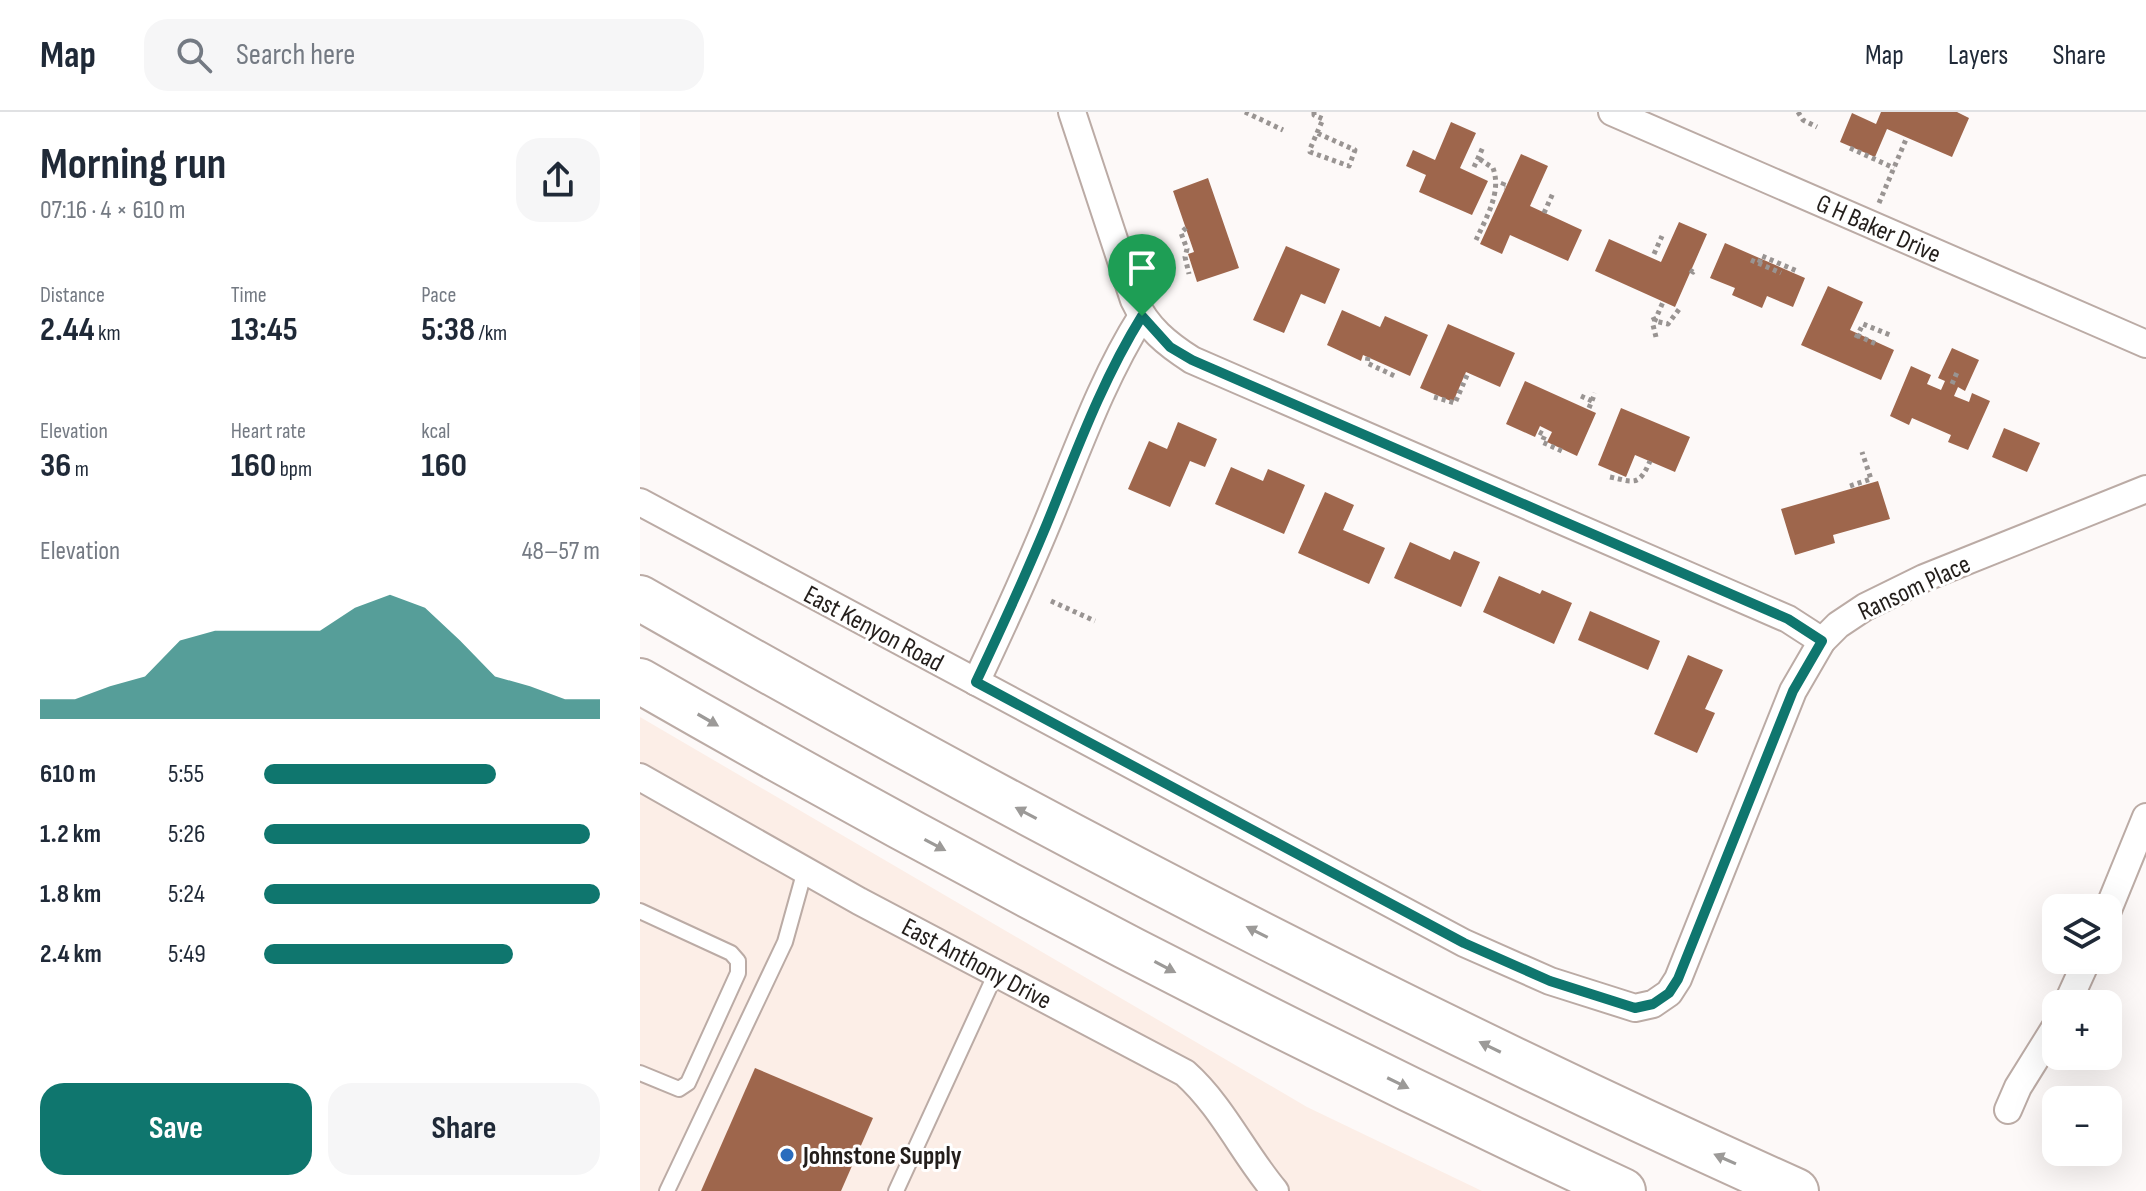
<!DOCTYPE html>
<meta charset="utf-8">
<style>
:root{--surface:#fff;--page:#f6f6f7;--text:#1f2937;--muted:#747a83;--line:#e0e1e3;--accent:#0f766e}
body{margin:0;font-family:"Sofia Sans Condensed",sans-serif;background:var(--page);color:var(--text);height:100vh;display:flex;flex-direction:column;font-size:30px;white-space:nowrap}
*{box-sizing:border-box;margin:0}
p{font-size:26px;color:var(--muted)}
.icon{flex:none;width:44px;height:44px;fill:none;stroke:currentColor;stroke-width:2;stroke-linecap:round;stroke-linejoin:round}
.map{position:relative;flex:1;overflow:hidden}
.details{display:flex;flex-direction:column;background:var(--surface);width:640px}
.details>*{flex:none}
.fabs{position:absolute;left:1402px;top:782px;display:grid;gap:16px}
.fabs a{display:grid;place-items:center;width:80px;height:80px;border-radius:16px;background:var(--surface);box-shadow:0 8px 32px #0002;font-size:40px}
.pin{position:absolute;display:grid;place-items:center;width:68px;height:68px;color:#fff;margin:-82px -34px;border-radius:50% 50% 50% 0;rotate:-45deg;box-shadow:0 0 8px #0007}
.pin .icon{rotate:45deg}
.round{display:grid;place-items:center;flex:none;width:84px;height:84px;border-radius:24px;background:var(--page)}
.headline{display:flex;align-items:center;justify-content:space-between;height:136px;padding:0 40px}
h1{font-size:44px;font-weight:700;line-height:60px}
.figures{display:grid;grid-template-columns:repeat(3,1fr);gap:12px;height:136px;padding:8px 40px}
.figures div{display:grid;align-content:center}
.figures b{font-size:34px;font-weight:700}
.figures small{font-size:22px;font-weight:400}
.figures p{font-size:22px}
.chart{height:224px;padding:16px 40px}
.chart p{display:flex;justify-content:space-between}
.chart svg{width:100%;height:144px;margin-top:8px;fill:var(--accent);opacity:.7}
.action{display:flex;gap:16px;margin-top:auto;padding:16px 40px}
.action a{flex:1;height:92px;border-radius:24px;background:var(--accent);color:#fff;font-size:32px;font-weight:700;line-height:92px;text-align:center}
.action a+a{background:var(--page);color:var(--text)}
ul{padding:0 40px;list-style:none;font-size:26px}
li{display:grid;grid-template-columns:128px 96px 1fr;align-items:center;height:60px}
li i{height:20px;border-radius:10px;background:var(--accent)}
header{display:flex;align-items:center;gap:48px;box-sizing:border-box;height:112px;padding:0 40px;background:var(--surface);border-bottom:2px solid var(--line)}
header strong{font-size:38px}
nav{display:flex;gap:44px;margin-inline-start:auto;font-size:28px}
.search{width:560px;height:72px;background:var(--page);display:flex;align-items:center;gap:20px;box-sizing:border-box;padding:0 28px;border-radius:24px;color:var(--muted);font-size:30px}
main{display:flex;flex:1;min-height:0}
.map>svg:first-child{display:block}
.built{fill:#fceee7}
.building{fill:#9e664c}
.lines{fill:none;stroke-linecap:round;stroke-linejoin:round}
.service-casing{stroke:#bbaba5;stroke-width:18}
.minor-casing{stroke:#bbaba5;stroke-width:30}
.motorway-casing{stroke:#bbaba5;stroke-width:48}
.path{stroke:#999492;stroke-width:5;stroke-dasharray:4 4;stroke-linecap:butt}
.service{stroke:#fff;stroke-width:14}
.minor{stroke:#fff;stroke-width:26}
.motorway{stroke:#fff;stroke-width:44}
.oneway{fill:#9c9a98}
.route-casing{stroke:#fff;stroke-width:16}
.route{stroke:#0f766e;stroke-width:10}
.poi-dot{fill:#296cbd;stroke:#fff;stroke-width:3}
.labels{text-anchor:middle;stroke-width:6;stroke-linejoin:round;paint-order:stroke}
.street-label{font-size:26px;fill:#231e1b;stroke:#fff}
.poi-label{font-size:26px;font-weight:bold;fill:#231e1b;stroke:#fff;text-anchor:start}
</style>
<header>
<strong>Map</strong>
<div class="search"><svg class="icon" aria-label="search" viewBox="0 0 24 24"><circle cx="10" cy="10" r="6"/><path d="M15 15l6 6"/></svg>Search here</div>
<nav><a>Map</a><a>Layers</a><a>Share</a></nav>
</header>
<main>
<section class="details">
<div class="headline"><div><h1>Morning run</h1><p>07:16 · 4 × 610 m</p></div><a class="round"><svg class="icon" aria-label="share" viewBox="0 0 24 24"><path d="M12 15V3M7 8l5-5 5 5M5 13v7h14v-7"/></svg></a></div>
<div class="figures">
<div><p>Distance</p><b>2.44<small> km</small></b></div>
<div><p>Time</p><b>13:45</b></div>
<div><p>Pace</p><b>5:38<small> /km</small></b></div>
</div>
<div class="figures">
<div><p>Elevation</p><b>36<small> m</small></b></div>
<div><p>Heart rate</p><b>160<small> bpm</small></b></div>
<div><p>kcal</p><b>160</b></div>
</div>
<div class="chart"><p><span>Elevation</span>48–57 m</p>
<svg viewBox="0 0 160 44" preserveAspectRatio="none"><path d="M0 44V38L10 38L20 34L30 31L40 20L50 17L60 17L70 17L80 17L90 10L100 6L110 10L120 20L130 31L140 34L150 38L160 38V44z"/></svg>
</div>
<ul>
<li><b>610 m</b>5:55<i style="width:69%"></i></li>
<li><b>1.2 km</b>5:26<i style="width:97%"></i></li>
<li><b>1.8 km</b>5:24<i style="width:100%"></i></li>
<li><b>2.4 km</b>5:49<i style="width:74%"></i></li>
</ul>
<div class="action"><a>Save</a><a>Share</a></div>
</section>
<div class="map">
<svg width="1506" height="1079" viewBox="0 0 1506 1079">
<rect width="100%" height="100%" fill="#fdf9f8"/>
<polygon class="built" points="0,605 667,995 842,1079 0,1079"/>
<g class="building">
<polygon points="1241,0 1317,0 1329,6 1312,45 1247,17 1235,45 1200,30 1212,1 1236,12"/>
<polygon points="811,10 836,21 820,56 848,69 832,103 779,80 786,63 766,54 773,38 795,48"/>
<polygon points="881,42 908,54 890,94 942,118 928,149 870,123 862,142 840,132"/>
<polygon points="568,66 599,156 557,170 548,142 554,140 533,79"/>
<polygon points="1039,110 1067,122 1035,195 955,159 969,127 1021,150"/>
<polygon points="1085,131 1165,166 1153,195 1127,184 1122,196 1092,183 1095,176 1070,166"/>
<polygon points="646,134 700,157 685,192 661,182 644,221 613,208"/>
<polygon points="1188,174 1223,190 1210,218 1254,238 1241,268 1161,233"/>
<polygon points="702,198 740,215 745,204 788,223 770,264 723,243 721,249 687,233"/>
<polygon points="808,212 875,241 860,275 826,260 813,290 780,276"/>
<polygon points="1312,236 1339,248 1325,279 1318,275 1314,284 1329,290 1332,281 1350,289 1328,338 1308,330 1311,323 1272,306 1269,313 1250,304 1271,254 1291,263 1287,272 1301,278 1305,269 1298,266"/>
<polygon points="885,269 956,301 937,344 907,330 912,320 900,314 895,325 866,312"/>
<polygon points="981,296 1050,325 1035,360 995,343 986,365 958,353"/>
<polygon points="538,310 577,327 565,355 550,349 530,395 488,377 509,329 527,337"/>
<polygon points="1364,316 1400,331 1387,360 1352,345"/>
<polygon points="591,355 623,369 628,357 665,373 644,422 575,392"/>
<polygon points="1238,369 1250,407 1193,423 1195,431 1155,443 1141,397"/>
<polygon points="685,380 714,393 703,418 745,436 729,472 658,441"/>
<polygon points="770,430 810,448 814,439 840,450 821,495 754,466"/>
<polygon points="859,464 900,482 902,478 932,491 914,532 843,500"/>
<polygon points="950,499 1020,529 1008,558 938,528"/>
<polygon points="1048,543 1083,558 1065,597 1075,601 1057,641 1014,622"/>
<polygon points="115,956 233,1006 201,1079 61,1079"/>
</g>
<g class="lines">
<g class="service-casing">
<g id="service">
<polyline points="0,799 91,841 98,849 98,861 48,971 39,977 0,961"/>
<polyline points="27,1079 145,830 165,758"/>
<polyline points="256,1079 356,861"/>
</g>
</g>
<g class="minor-casing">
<g id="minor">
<path d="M432,0l62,188c13,28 33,44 58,60l596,259 34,22"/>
<polyline points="972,0 1506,232"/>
<polyline points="0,390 824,831 910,869 995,896 1013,892 1029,881 1038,867 1153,579 1182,529 1198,513 1225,495 1284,466 1506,377"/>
<path d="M336,570c27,-57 53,-114 77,-173 27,-66 51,-133 89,-193"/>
<path d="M0,665l219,124 326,172c37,33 58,80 90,118"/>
<polyline points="1468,798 1506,705"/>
<polyline points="1427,892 1447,848"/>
<polyline points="1368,998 1378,975 1416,914"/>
</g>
</g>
<g class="motorway-casing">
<g id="motorway">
<path d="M0,486c376,215 761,416 1156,593"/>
<path d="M0,569c320,184 648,354 983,510"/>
</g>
</g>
<g class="path">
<polyline points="605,0 643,18"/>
<polyline points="674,0 674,3 683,7 670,37 670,40 709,54 715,38 677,21"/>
<polyline points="1158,0 1163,8 1177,15"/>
<polyline points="1210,36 1254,56"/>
<polyline points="834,55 843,35"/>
<polyline points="864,70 862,75 865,76"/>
<polyline points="1239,91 1267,25"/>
<polyline points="904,101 913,81"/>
<polyline points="546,116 541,121 547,137 545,145 549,162"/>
<path d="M836,128c10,-22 26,-48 17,-72l-15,-10"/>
<polyline points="1014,142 1022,124"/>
<polyline points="1111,148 1141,161"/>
<polyline points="1119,151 1122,144 1157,159"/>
<polyline points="1050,158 1053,160 1055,157"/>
<polyline points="1013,205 1015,209 1028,212 1040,196"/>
<polyline points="1217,223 1238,233"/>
<polyline points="1016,225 1013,213 1023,190"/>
<polyline points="1216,226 1223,212 1250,223"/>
<polyline points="728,245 727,251 757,265"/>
<polyline points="1312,272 1318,258"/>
<polyline points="941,284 952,289"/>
<polyline points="794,285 815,291 828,261"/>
<polyline points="949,296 955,281"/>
<polyline points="899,320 905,323 902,330 924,340"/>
<path d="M970,365c24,5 29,10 40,-16"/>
<polyline points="1210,374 1231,367 1222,340"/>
<polyline points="411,489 455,509"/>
</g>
<use href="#service" class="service"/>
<use href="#minor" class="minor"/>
<use href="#motorway" class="motorway"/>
</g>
<defs><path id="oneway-solid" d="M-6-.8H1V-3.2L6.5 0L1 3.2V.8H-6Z" transform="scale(2)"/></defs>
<g class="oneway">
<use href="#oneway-solid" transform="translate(68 608) rotate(30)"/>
<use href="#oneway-solid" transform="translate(386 701) rotate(-152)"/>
<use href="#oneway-solid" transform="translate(295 733) rotate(28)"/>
<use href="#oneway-solid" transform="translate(617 820) rotate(-153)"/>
<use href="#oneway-solid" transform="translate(525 855) rotate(28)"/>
<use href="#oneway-solid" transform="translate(850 935) rotate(-154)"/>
<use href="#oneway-solid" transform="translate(758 971) rotate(26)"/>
<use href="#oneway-solid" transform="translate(1085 1047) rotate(-156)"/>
</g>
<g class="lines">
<g class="route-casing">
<path id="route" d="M502,204l28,31 22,13 596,259 34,22 -29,50 -115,288 -9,14 -16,11 -18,4 -85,-27 -86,-38 -488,-261c24,-51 48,-103 70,-156 29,-71 55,-144 96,-210z"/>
</g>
<use href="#route" class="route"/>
</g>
<circle class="poi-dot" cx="147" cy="1043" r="8"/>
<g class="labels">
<g class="street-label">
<text transform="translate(1239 116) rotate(24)" y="9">G H Baker Drive</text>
<text transform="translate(1274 475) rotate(-25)" y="9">Ransom Place</text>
<text transform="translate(234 516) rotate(28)" y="9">East Kenyon Road</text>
<text transform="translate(337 851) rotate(28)" y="9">East Anthony Drive</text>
</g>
<g class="poi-label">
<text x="163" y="1052">Johnstone Supply</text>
</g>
</g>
</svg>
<div class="fabs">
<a><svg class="icon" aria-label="layers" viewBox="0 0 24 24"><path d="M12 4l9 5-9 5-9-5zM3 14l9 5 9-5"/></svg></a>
<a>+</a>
<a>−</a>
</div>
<div class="pin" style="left:502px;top:204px;background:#1e9e55"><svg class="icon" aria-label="arrive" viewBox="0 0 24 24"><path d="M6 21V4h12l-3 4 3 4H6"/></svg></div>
</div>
</main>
